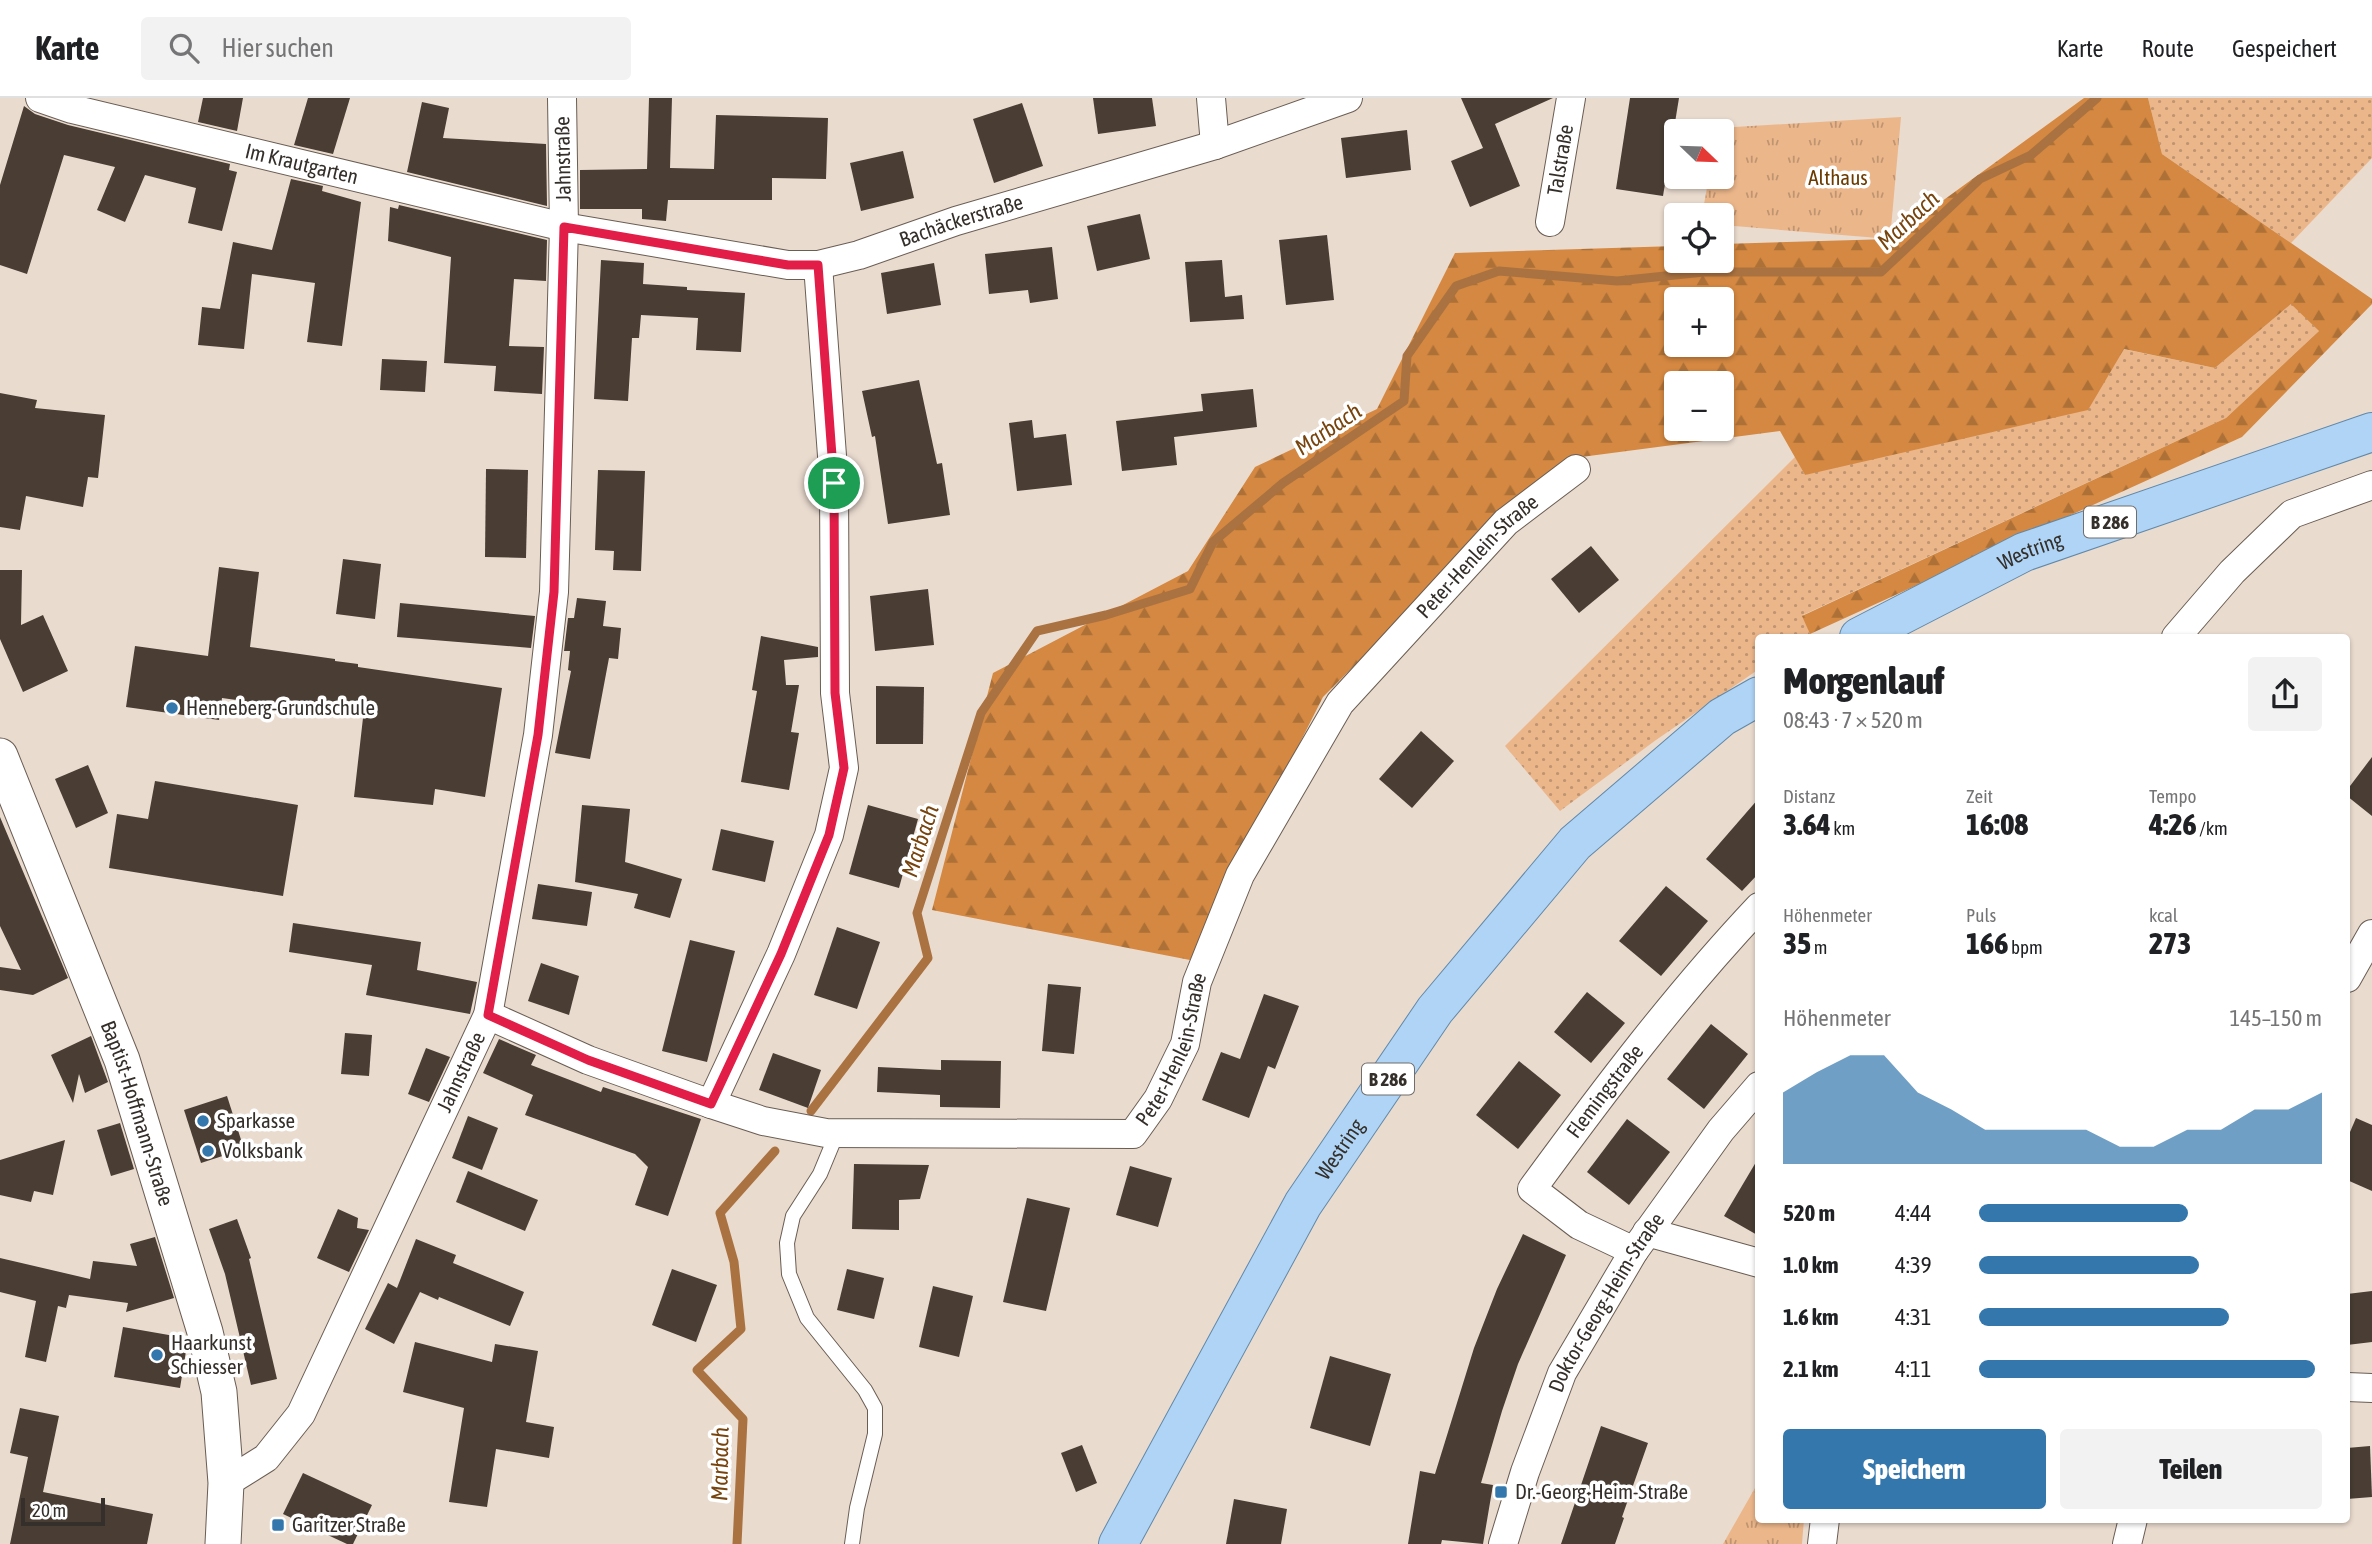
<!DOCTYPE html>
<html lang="de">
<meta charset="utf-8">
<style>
:root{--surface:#fff;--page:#f2f2f2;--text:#202124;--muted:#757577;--line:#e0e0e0;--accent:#3477ad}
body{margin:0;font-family:"Asap Condensed",sans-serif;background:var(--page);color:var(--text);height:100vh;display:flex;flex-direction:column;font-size:26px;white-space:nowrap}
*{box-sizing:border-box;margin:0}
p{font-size:23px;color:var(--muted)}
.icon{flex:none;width:38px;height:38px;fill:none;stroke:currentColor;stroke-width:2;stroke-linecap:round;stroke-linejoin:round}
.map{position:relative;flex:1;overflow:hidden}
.panel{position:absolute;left:1755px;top:536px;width:595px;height:889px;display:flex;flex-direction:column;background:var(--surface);border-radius:7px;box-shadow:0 2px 5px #0004}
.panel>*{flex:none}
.needle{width:46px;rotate:113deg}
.buttons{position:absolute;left:1664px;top:21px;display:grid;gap:14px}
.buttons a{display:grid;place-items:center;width:70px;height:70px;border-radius:7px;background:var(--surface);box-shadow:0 2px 5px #0004;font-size:35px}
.scale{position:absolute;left:21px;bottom:18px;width:84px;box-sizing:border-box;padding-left:7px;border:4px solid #342f2a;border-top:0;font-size:19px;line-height:24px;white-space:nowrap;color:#342f2a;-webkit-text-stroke:5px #fff;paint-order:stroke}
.pin{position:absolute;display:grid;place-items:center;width:60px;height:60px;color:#fff;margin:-30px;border:4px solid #fff;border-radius:50%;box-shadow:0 2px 7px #0007}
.round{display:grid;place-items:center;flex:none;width:74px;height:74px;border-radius:7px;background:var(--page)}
.headline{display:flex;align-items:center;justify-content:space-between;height:119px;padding:0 28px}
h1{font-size:38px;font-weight:800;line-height:52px}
.stats{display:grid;grid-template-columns:repeat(3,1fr);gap:10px;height:119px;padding:7px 28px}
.stats div{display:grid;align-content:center}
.stats b{font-size:30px;font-weight:800}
.stats small{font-size:19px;font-weight:400}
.stats p{font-size:19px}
.chart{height:196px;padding:14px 28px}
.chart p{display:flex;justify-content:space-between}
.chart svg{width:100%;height:126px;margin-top:7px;fill:var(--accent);opacity:.7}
.primary-button{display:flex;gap:14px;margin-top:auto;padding:14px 28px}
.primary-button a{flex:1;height:80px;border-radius:7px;background:var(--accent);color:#fff;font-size:28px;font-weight:800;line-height:80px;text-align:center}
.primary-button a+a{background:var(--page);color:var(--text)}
ul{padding:0 28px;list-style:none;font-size:23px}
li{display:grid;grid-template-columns:112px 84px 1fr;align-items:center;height:52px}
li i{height:18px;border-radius:9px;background:var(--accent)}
header{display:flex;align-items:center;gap:42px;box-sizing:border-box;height:98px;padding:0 35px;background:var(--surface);border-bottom:2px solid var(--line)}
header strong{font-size:33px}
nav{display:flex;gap:38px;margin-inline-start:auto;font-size:24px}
.search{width:490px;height:63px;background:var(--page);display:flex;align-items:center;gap:18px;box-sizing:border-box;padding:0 24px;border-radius:7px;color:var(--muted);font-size:26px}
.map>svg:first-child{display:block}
.grass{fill:url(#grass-dots)}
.forest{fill:url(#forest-firs);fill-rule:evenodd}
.park{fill:url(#park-tufts)}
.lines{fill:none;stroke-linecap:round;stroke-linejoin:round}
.stream{stroke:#aa7240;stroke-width:9}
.building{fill:#493d34}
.service-casing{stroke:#6a5d53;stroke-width:16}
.minor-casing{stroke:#6a5d53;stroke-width:30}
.tertiary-casing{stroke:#6a5d53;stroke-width:37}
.primary-casing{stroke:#6188a9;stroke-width:40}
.service{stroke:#fff;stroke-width:14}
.minor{stroke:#fff;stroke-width:28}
.tertiary{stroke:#fff;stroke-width:35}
.primary{stroke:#afd4f5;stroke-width:38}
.route-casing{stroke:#fff;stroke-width:14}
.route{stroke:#e11d48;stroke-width:9}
.poi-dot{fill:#3477ad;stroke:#fff;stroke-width:2.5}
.labels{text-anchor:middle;stroke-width:7;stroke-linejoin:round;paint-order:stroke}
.shield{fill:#fff;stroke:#716d6a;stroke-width:2}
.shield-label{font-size:19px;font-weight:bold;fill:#342f2a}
.street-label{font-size:21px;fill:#342f2a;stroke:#fff}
.park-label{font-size:21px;fill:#6c3b00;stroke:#fff}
.poi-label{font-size:21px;fill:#342f2a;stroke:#fff;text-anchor:start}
.water-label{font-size:23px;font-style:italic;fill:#77440e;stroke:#fff}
</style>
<header>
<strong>Karte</strong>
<div class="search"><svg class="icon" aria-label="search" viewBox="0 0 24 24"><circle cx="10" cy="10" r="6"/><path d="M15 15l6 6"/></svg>Hier suchen</div>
<nav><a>Karte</a><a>Route</a><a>Gespeichert</a></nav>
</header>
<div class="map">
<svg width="2372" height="1446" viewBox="0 0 2372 1446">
<defs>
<pattern id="grass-dots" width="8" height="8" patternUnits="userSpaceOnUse" patternTransform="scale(1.75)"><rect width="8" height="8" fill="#ebb68a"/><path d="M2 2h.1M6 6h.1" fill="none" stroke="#bf9471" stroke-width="1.8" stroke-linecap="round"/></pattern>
<pattern id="forest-firs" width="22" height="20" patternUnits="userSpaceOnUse" patternTransform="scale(1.75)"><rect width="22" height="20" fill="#d48841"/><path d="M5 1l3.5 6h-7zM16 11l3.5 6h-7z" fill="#ad7037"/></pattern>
<pattern id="park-tufts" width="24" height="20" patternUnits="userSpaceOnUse" patternTransform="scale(1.75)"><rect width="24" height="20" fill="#ebb68a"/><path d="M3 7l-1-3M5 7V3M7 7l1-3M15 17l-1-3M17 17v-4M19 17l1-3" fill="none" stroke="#bf9471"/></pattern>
</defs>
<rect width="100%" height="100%" fill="#eadbcf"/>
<g class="grass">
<polygon points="2148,0 2372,0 2372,60 2291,145 2162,56"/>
<polygon points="2292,205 2319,233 2226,320 1803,517 1810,536 1805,539 1759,539 1759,571 1656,642 1560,713 1505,648 1795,359 1805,377 2123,251 2215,270"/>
</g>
<path class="forest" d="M2084,0h64l14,56 210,145v5l-130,133 -432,197 -8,-18 424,-198 93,-87 -28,-27 -76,64 -91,-19 -36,61 -283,65 -25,-44 -214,28 -64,59 -179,179 -133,263 -258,-50 61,-237 195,-102 67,-104 122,-58 78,-156 221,-7v15h46v-17l168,-5zM1676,201h46v46h-46zM1676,285h46v46h-46z"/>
<g class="park">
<polygon points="1901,19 1890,141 1722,127 1722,117 1702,117 1709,79 1722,79 1722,33 1718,33 1718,30"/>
<polygon points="1759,1383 1759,1421 1804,1421 1802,1446 1723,1446"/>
</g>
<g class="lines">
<g class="stream">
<polyline points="811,1013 928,860 917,815 981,615 1037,533 1106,517 1190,491 1213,444 1283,385 1404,303 1407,258 1456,188 1499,173 1617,183 1704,174 1881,174 1980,81 2031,57 2097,0"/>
<polyline points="737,1446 743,1321 697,1272 741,1231 734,1164 720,1115 775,1053"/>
</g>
</g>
<g class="building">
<polygon points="203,0 243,0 237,33 198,24"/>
<polygon points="308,0 350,0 333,56 294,47"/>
<polygon points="649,0 672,0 670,70 714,71 716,17 828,20 826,81 772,80 772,102 668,102 666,123 642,121 642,111 580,111 580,72 647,71"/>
<polygon points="1093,0 1152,0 1156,28 1098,36"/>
<polygon points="1461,0 1553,0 1495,26 1520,88 1470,109 1451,63 1483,50"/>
<polygon points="1630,0 1679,0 1663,98 1616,91"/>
<polygon points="422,4 449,10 443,40 546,46 547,108 407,74"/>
<polygon points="1022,5 1043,68 994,85 973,21"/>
<polygon points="24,8 35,16 68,27 230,66 229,72 237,74 222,133 188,125 196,90 145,77 125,124 97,112 115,69 64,57 27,176 0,167 0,87"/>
<polygon points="1407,32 1411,72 1346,80 1341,40"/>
<polygon points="903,53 914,100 861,113 850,65"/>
<polygon points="291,81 323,88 322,93 361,104 342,248 307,244 315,185 252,176 244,251 198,247 202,209 220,211 233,144 272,152"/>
<polygon points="399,107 547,142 546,183 514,181 509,248 544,249 542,296 494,293 496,268 444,265 451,159 388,143 390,109 398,111"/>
<polygon points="1140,116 1150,161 1097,173 1087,128"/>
<polygon points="1327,137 1334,202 1286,207 1279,142"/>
<polygon points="1052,149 1058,201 1030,205 1028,192 989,196 985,156"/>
<polygon points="601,162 644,165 643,186 687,189 687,192 745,195 741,254 696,252 698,220 641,217 639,240 632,240 628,303 594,301"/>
<polygon points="1222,162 1225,199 1242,197 1244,221 1190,224 1185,164"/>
<polygon points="934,165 941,207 887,216 881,175"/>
<polygon points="382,261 427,263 425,294 380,292"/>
<polygon points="919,282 937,366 942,365 950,417 888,426 875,338 872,339 862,293"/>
<polygon points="1253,291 1257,329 1174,339 1177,367 1122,373 1116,323 1203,313 1201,296"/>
<polygon points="0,295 37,302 35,310 105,317 98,380 88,379 83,409 26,398 20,432 0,429"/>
<polygon points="1032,322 1034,340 1066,336 1072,387 1017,393 1009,325"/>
<polygon points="486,371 528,372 526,460 485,459"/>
<polygon points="598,372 645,373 641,473 613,472 614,453 595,452"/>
<polygon points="1591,448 1619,482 1579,515 1551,481"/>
<polygon points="343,461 381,466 375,521 336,516"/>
<polygon points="219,469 259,474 250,549 335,561 335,563 358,566 358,569 502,590 485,699 435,691 433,707 354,699 363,620 222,600 219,622 126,609 135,548 208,558"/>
<polygon points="0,472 22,472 21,527 43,517 68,573 23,594 0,541"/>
<polygon points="928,491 934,547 875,553 870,498"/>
<polygon points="577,500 606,503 603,528 621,530 618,561 609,560 590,661 555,655 571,573 568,572 570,553 564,553 568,520 574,520"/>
<polygon points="400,505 535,518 531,550 397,539"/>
<polygon points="761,538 818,549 818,559 784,562 786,587 799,587 791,634 799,635 789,692 741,684 757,593 752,592"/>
<polygon points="876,588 924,589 923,646 876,646"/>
<polygon points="1421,633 1454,663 1412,710 1379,681"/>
<polygon points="2372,659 2372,718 2347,698 2347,692"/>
<polygon points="88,667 108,715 76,730 55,681"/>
<polygon points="155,683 298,707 283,798 109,770 117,716 148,721"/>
<polygon points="1759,700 1759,775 1742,793 1706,761"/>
<polygon points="582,707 630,711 625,764 682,781 670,820 634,810 638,796 575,784"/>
<polygon points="868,707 918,721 899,790 849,776"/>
<polygon points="0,719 68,880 33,897 0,892 0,869 21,872 0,828"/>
<polygon points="721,731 774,743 765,784 712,772"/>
<polygon points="538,786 592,794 587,828 532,821"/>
<polygon points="1666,788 1708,823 1661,878 1619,843"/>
<polygon points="293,825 421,844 417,872 477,884 470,916 366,897 372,867 289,854"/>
<polygon points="837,829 880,844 857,911 814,897"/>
<polygon points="690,842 735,853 707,964 662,953"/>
<polygon points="541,865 579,878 569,917 528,903"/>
<polygon points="1048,886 1081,889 1074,956 1042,953"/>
<polygon points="1587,894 1625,925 1591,965 1554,934"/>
<polygon points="1264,896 1299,908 1275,971 1268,968 1249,1020 1202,1002 1221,954 1240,961"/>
<polygon points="1711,926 1748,956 1704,1011 1667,981"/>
<polygon points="345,935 372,937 369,978 341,976"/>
<polygon points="91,938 108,984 85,995 79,976 73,1005 51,957"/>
<polygon points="499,941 536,957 531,967 601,994 603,989 701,1021 668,1118 635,1107 648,1069 635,1056 525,1017 533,997 483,975"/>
<polygon points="426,950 450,959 429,1004 408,996"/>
<polygon points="773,955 821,972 808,1010 759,992"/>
<polygon points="941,962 1001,963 1000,1010 940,1009 940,997 877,994 878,969 941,972"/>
<polygon points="1519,963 1561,997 1518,1051 1476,1017"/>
<polygon points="227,998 244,1051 201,1065 184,1012"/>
<polygon points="468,1018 498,1030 482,1072 452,1060"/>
<polygon points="2356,1020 2372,1027 2372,1093 2347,1082 2347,1041"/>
<polygon points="1627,1021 1670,1054 1629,1107 1587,1074"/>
<polygon points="120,1025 134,1071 111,1078 97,1032"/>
<polygon points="65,1042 53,1097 34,1093 31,1104 0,1097 0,1062"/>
<polygon points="1759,1059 1759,1138 1724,1118"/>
<polygon points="854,1066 929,1067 920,1101 899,1102 899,1132 852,1131"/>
<polygon points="1130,1068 1172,1080 1158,1129 1116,1117"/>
<polygon points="468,1073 538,1102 525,1133 456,1104"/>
<polygon points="1027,1100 1070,1110 1046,1213 1003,1204"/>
<polygon points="338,1111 358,1120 357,1130 369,1132 349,1174 317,1160"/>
<polygon points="237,1121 251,1160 249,1161 277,1281 251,1287 225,1176 209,1131"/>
<polygon points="1523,1136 1566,1157 1518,1266 1502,1313 1481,1385 1493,1387 1483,1446 1442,1442 1441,1446 1408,1446 1420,1373 1435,1376 1474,1250 1497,1191"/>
<polygon points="155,1139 174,1200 126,1214 128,1205 69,1197 66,1210 58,1208 46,1264 25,1259 36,1203 0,1194 0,1160 90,1181 93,1163 137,1168 130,1146"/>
<polygon points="416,1141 456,1157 453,1165 524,1194 510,1228 439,1199 438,1202 420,1194 394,1246 365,1231 388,1185 397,1190"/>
<polygon points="672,1171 717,1187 696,1244 652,1227"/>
<polygon points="847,1171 884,1180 874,1221 837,1212"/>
<polygon points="933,1188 973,1198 959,1259 919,1249"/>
<polygon points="2372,1193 2372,1244 2347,1247 2347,1196"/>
<polygon points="123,1229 186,1240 187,1247 180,1290 114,1279"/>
<polygon points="415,1244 492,1264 495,1246 538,1253 526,1324 554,1329 549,1360 496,1351 487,1409 449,1404 464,1310 403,1294"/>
<polygon points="1330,1258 1391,1276 1370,1348 1310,1330"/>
<polygon points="20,1310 59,1318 43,1394 153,1416 147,1446 10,1446 28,1359 10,1355"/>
<polygon points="1601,1328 1648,1345 1622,1419 1624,1420 1615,1446 1561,1446"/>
<polygon points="1082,1347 1097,1385 1076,1394 1061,1355"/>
<polygon points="2370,1348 2372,1399 2347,1401 2347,1350"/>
<polygon points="303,1375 372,1407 353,1446 347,1446 283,1416"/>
<polygon points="1234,1401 1287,1411 1281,1446 1226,1446"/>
</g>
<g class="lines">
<g class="service-casing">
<polyline id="service" points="837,1035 820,1076 793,1118 787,1145 789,1176 807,1220 865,1292 875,1310 875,1336 857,1410 852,1446"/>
</g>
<g class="minor-casing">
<g id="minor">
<path id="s1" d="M40,0l32,11 492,118 224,38h30l41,-10 97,-34 259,-76 133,-47"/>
<polyline points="1211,0 1215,47"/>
<path id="s2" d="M1550,124l21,-124"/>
<polyline points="2176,539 2232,474 2292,416 2372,387"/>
<polyline points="2347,880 2372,836"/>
<path id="s3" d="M488,917l100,45 123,44 52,17 63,12 307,1 25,-35 27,-55 12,-62 43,-107 100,-172 166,-181 70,-53"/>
<polyline points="711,1006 781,856 829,737 844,670 835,595 834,385 818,167"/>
<polyline points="1647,1134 1759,1165"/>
<path id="s4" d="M1634,1153l-55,-26 -47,-36c71,-97 144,-194 227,-282"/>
<polyline points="2347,1289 2372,1290"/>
<path id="s5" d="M226,1385l40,-25 35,-44 187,-399 50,-280 16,-143 10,-365 -2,-129"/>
<path id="s6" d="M1503,1446l22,-72 37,-99 72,-122 87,-121 38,-44"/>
<polyline points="1822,1446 1825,1421"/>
<polyline points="2127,1446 2133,1421"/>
</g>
</g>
<g class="tertiary-casing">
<g id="tertiary">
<path id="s7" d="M0,658l122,304 83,272 14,60 7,91 -3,61"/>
</g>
</g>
<g class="primary-casing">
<g id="primary">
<path id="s8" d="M1859,539l165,-85 348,-120"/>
<path id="s9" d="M1118,1446l185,-340 132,-194 140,-167 147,-126 37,-21"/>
</g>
</g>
<use href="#service" class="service"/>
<use href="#minor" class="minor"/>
<use href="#tertiary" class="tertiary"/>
<use href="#primary" class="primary"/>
</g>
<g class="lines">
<g class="route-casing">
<polygon id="route" points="564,129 788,167 818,167 834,385 835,595 844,670 829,737 781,856 711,1006 588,962 488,917 538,637 554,494"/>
</g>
<use href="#route" class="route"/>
</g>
<g class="poi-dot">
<circle cx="172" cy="610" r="7"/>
<circle cx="203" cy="1023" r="7"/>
<circle cx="208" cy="1053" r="7"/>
<circle cx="157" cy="1257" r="7"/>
<rect x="1494" y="1387" width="14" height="14" rx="3.5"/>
<rect x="271" y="1420" width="14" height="14" rx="3.5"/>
</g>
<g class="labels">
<g class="shield">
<rect x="2084" y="408.5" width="52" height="31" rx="5"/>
<rect x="1362" y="965.5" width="52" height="31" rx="5"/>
</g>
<g class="shield-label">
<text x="2110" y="431">B 286</text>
<text x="1388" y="988">B 286</text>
</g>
<g class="street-label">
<text transform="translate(563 61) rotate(-91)" y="7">Jahnstraße</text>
<text dy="7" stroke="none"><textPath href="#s2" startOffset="63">Talstraße</textPath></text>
<text dy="7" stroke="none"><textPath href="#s1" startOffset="270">Im Krautgarten</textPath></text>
<text dy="7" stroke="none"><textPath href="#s1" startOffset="947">Bachäckerstraße</textPath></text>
<text dy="7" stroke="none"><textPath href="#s8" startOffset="192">Westring</textPath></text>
<text dy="7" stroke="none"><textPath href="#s3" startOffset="1349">Peter-Henlein-Straße</textPath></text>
<text dy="7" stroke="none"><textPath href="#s3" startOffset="761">Peter-Henlein-Straße</textPath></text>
<text dy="7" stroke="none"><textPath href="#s5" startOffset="481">Jahnstraße</textPath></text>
<text dy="7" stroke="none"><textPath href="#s4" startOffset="242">Flemingstraße</textPath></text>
<text dy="7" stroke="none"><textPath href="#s7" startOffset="383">Baptist-Hoffmann-Straße</textPath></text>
<text dy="7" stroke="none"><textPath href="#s9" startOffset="453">Westring</textPath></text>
<text dy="7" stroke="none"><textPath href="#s6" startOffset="264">Doktor-Georg-Heim-Straße</textPath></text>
</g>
<g class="park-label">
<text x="1838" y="87">Althaus</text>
</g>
<g class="poi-label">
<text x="186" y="617">Henneberg-Grundschule</text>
<text x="217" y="1030">Sparkasse</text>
<text x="222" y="1060">Volksbank</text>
<text x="171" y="1252">Haarkunst<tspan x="171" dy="24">Schiesser</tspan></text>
<text x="1515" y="1401">Dr.-Georg-Heim-Straße</text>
<text x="292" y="1434">Garitzer Straße</text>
</g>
<g class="water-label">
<text transform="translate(1908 122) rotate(-43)" y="8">Marbach</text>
<text transform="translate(1328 331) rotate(-34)" y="8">Marbach</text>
<text transform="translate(920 743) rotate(-72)" y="8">Marbach</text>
<text transform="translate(720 1366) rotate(-89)" y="8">Marbach</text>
</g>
</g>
</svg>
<div class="buttons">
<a><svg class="needle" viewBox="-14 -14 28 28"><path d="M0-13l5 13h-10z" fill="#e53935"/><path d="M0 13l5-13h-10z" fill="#757577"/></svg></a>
<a><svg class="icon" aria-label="locate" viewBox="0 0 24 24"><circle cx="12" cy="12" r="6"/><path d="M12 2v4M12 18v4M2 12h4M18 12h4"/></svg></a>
<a>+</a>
<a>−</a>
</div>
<div class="scale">20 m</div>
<div class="pin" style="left:834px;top:385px;background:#1e9e55"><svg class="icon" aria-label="arrive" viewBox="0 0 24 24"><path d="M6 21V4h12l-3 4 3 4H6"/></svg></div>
<section class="panel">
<div class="headline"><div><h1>Morgenlauf</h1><p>08:43 · 7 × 520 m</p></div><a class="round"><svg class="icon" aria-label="share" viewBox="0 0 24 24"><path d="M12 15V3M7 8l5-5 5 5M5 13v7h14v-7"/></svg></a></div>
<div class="stats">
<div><p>Distanz</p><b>3.64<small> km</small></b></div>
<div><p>Zeit</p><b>16:08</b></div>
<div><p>Tempo</p><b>4:26<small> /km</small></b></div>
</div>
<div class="stats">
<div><p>Höhenmeter</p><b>35<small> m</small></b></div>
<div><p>Puls</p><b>166<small> bpm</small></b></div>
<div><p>kcal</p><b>273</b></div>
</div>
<div class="chart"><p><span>Höhenmeter</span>145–150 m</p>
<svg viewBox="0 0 160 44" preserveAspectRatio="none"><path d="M0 44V19L10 12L20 6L30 6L40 19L50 25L60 32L70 32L80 32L90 32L100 38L110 38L120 32L130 32L140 25L150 25L160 19V44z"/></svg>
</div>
<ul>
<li><b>520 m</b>4:44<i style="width:61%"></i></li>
<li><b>1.0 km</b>4:39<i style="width:64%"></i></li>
<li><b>1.6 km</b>4:31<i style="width:73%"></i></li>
<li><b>2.1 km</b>4:11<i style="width:98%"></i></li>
</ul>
<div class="primary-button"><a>Speichern</a><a>Teilen</a></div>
</section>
</div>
